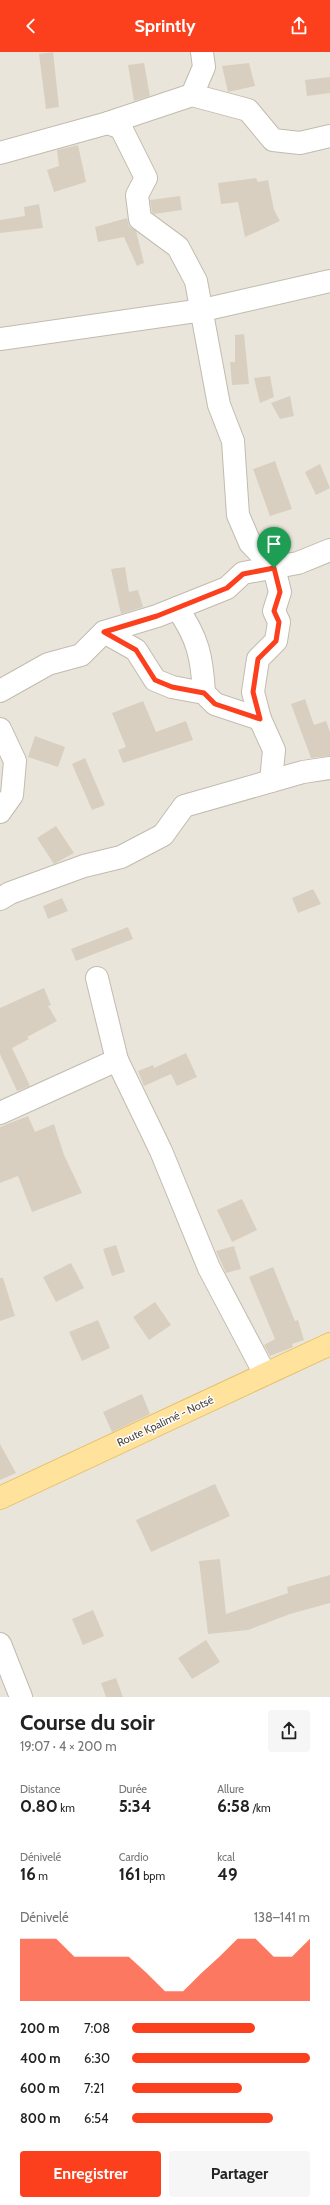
<!DOCTYPE html>
<html lang="fr">
<meta charset="utf-8">
<style>
:root{--surface:#fff;--page:#f6f6f6;--text:#222;--muted:#767676;--accent:#fc3f1d}
body{margin:0;font-family:Cabin,sans-serif;background:var(--page);color:var(--text);height:100vh;display:flex;flex-direction:column;font-size:15px;white-space:nowrap}
*{box-sizing:border-box;margin:0}
p{font-size:13px;color:var(--muted)}
.icon{flex:none;width:22px;height:22px;fill:none;stroke:currentColor;stroke-width:2;stroke-linecap:round;stroke-linejoin:round}
.map{position:relative;height:1645px;overflow:hidden}
.details{display:flex;flex-direction:column;background:var(--surface);flex:1}
.details>*{flex:none}
.pin{position:absolute;display:grid;place-items:center;width:34px;height:34px;color:#fff;margin:-41px -17px;border-radius:50% 50% 50% 0;rotate:-45deg;box-shadow:0 0 4px #0007}
.pin .icon{rotate:45deg}
.round{display:grid;place-items:center;flex:none;width:42px;height:42px;border-radius:4px;background:var(--page)}
.summary{display:flex;align-items:center;justify-content:space-between;height:68px;padding:0 20px}
h1{font-size:22px;font-weight:700;line-height:30px}
.metrics{display:grid;grid-template-columns:repeat(3,1fr);gap:6px;height:68px;padding:4px 20px}
.metrics div{display:grid;align-content:center}
.metrics b{font-size:17px;font-weight:700}
.metrics small{font-size:11px;font-weight:400}
.metrics p{font-size:11px}
.chart{height:112px;padding:8px 20px}
.chart p{display:flex;justify-content:space-between}
.chart svg{width:100%;height:72px;margin-top:4px;fill:var(--accent);opacity:.7}
.cta{display:flex;gap:8px;margin-top:auto;padding:8px 20px}
.cta a{flex:1;height:46px;border-radius:4px;background:var(--accent);color:#fff;font-size:16px;font-weight:700;line-height:46px;text-align:center}
.cta a+a{background:var(--page);color:var(--text)}
ul{padding:0 20px;list-style:none;font-size:13px}
li{display:grid;grid-template-columns:64px 48px 1fr;align-items:center;height:30px}
li i{height:10px;border-radius:5px;background:var(--accent)}
header{display:flex;justify-content:space-between;align-items:center;height:52px;padding:0 20px;background:var(--accent);color:#fff;font-size:18px;font-weight:700}
.map>svg:first-child{display:block}
.residential{fill:#eae5da}
.building{fill:#d8cfc1}
.lines{fill:none;stroke-linecap:round;stroke-linejoin:round}
.minor-casing{stroke:#c2bbae;stroke-width:24}
.major-casing{stroke:#e6c16a;stroke-width:24}
.minor{stroke:#fff;stroke-width:22}
.major{stroke:#ffe39c;stroke-width:22}
.route-casing{stroke:#fff;stroke-width:8}
.route{stroke:#fc3f1d;stroke-width:5}
.labels{text-anchor:middle;stroke-width:3;stroke-linejoin:round;paint-order:stroke}
.street-label{font-size:11px;fill:#4b4439;stroke:#fff}
</style>
<header><svg class="icon" aria-label="back" viewBox="0 0 24 24"><path d="M15 5l-7 7 7 7"/></svg>Sprintly<svg class="icon" aria-label="share" viewBox="0 0 24 24"><path d="M12 15V3M7 8l5-5 5 5M5 13v7h14v-7"/></svg></header>
<div class="map">
<svg width="330" height="1645" viewBox="0 0 330 1645">
<rect width="100%" height="100%" fill="#f6f3ec"/>
<rect class="residential" x="0" y="0" width="330" height="1645"/>
<g class="building">
<polygon points="53,0 59,55 46,57 39,2"/>
<polygon points="144,11 150,44 134,49 128,13"/>
<polygon points="249,11 255,34 228,40 222,14"/>
<polygon points="330,25 330,41 307,44 305,28"/>
<polygon points="78,93 86,130 54,140 47,118 59,114 57,98"/>
<polygon points="256,126 258,130 268,128 274,158 280,169 245,185 238,150 221,152 218,131"/>
<polygon points="180,144 182,158 154,162 152,160 150,148"/>
<polygon points="39,152 43,176 0,181 0,168 25,164 24,155"/>
<polygon points="127,166 129,174 136,179 144,211 137,214 124,185 98,190 95,175"/>
<polygon points="244,282 249,332 232,333 230,310 235,310 235,283"/>
<polygon points="270,324 274,345 260,351 254,326"/>
<polygon points="290,344 294,364 280,367 271,351"/>
<polygon points="275,409 292,457 270,464 253,417"/>
<polygon points="320,412 330,436 316,443 305,420"/>
<polygon points="125,515 129,540 138,538 143,555 121,562 111,517"/>
<polygon points="305,647 314,673 326,669 330,680 330,704 311,706 291,652"/>
<polygon points="143,649 156,680 186,669 193,688 123,711 118,698 126,695 112,661"/>
<polygon points="35,684 65,695 58,715 28,705"/>
<polygon points="85,706 105,753 92,758 72,712"/>
<polygon points="56,774 74,801 54,812 37,786"/>
<polygon points="313,837 321,852 298,861 292,846"/>
<polygon points="62,846 68,859 48,867 43,854"/>
<polygon points="128,875 133,887 76,909 71,897"/>
<polygon points="44,936 51,953 48,954 57,969 27,985 29,987 12,996 30,1034 17,1039 0,1002 0,956"/>
<polygon points="186,1001 197,1025 177,1034 171,1022 144,1034 138,1019 153,1013 154,1016"/>
<polygon points="28,1064 35,1080 54,1072 64,1103 82,1141 32,1160 18,1124 0,1131 0,1075"/>
<polygon points="242,1147 257,1178 232,1190 217,1158"/>
<polygon points="116,1193 125,1220 112,1224 103,1197"/>
<polygon points="234,1194 241,1217 226,1221 216,1199"/>
<polygon points="71,1211 84,1236 56,1250 43,1225"/>
<polygon points="273,1215 295,1269 298,1268 304,1288 292,1292 293,1295 270,1304 264,1293 275,1287 249,1225"/>
<polygon points="0,1226 3,1226 15,1264 0,1269"/>
<polygon points="155,1250 171,1273 149,1288 133,1265"/>
<polygon points="98,1268 110,1296 82,1309 69,1280"/>
<polygon points="142,1342 150,1362 112,1380 103,1360"/>
<polygon points="0,1392 16,1421 0,1428"/>
<polygon points="215,1432 230,1464 151,1500 136,1468"/>
<polygon points="220,1507 226,1562 288,1541 287,1535 330,1523 330,1551 290,1562 248,1578 208,1582 199,1509"/>
<polygon points="93,1558 104,1584 83,1593 72,1567"/>
<polygon points="206,1588 220,1610 192,1627 178,1606"/>
<polygon points="116,1626 123,1645 106,1645 101,1631"/>
</g>
<g class="lines">
<g class="minor-casing">
<g id="minor">
<polyline points="192,43 248,58 273,88 300,91 330,84"/>
<polyline points="108,71 121,76 146,126 137,143 140,167 178,195 196,229 219,353 233,389 238,463 250,491 274,516 280,540 274,559 279,570 276,589 258,607 253,640 260,667"/>
<polyline points="0,101 108,71 192,43 204,15 202,0"/>
<polyline points="0,287 203,258 330,229"/>
<path d="M177,556c21,30 25,49 27,85"/>
<polyline points="104,580 136,598 155,628 172,635 204,641 215,652 260,667 274,698 271,729"/>
<polyline points="0,639 48,612 81,603 104,580 157,564 227,536 243,521 298,511 330,498"/>
<polyline points="0,677 15,709 12,743 0,760"/>
<polyline points="0,847 10,841 84,814 121,805 163,783 184,754 303,720 330,716"/>
<polyline points="97,926 117,1008 161,1099 209,1216 265,1322"/>
<polyline points="0,1061 117,1008"/>
<polyline points="0,1592 21,1645"/>
</g>
</g>
<g class="major-casing">
<polyline id="major" points="0,1446 330,1292"/>
</g>
<use href="#minor" class="minor"/>
<use href="#major" class="major"/>
</g>
<g class="lines">
<g class="route-casing">
<polygon id="route" points="274,516 280,540 274,559 279,570 276,589 258,607 253,640 260,667 215,652 204,641 172,635 155,628 136,598 104,580 157,564 227,536 243,522"/>
</g>
<use href="#route" class="route"/>
</g>
<g class="labels">
<g class="street-label">
<text transform="translate(165 1369) rotate(-25)" y="4">Route Kpalimé - Notsé</text>
</g>
</g>
</svg>
<div class="pin" style="left:274px;top:516px;background:#1e9e55"><svg class="icon" aria-label="arrive" viewBox="0 0 24 24"><path d="M6 21V4h12l-3 4 3 4H6"/></svg></div>
</div>
<section class="details">
<div class="summary"><div><h1>Course du soir</h1><p>19:07 · 4 × 200 m</p></div><a class="round"><svg class="icon" aria-label="share" viewBox="0 0 24 24"><path d="M12 15V3M7 8l5-5 5 5M5 13v7h14v-7"/></svg></a></div>
<div class="metrics">
<div><p>Distance</p><b>0.80<small> km</small></b></div>
<div><p>Durée</p><b>5:34</b></div>
<div><p>Allure</p><b>6:58<small> /km</small></b></div>
</div>
<div class="metrics">
<div><p>Dénivelé</p><b>16<small> m</small></b></div>
<div><p>Cardio</p><b>161<small> bpm</small></b></div>
<div><p>kcal</p><b>49</b></div>
</div>
<div class="chart"><p><span>Dénivelé</span>138–141 m</p>
<svg viewBox="0 0 160 44" preserveAspectRatio="none"><path d="M0 44V6L10 6L20 6L30 17L40 17L50 17L60 17L70 27L80 38L90 38L100 27L110 17L120 6L130 6L140 17L150 17L160 6V44z"/></svg>
</div>
<ul>
<li><b>200 m</b>7:08<i style="width:69%"></i></li>
<li><b>400 m</b>6:30<i style="width:100%"></i></li>
<li><b>600 m</b>7:21<i style="width:62%"></i></li>
<li><b>800 m</b>6:54<i style="width:79%"></i></li>
</ul>
<div class="cta"><a>Enregistrer</a><a>Partager</a></div>
</section>
